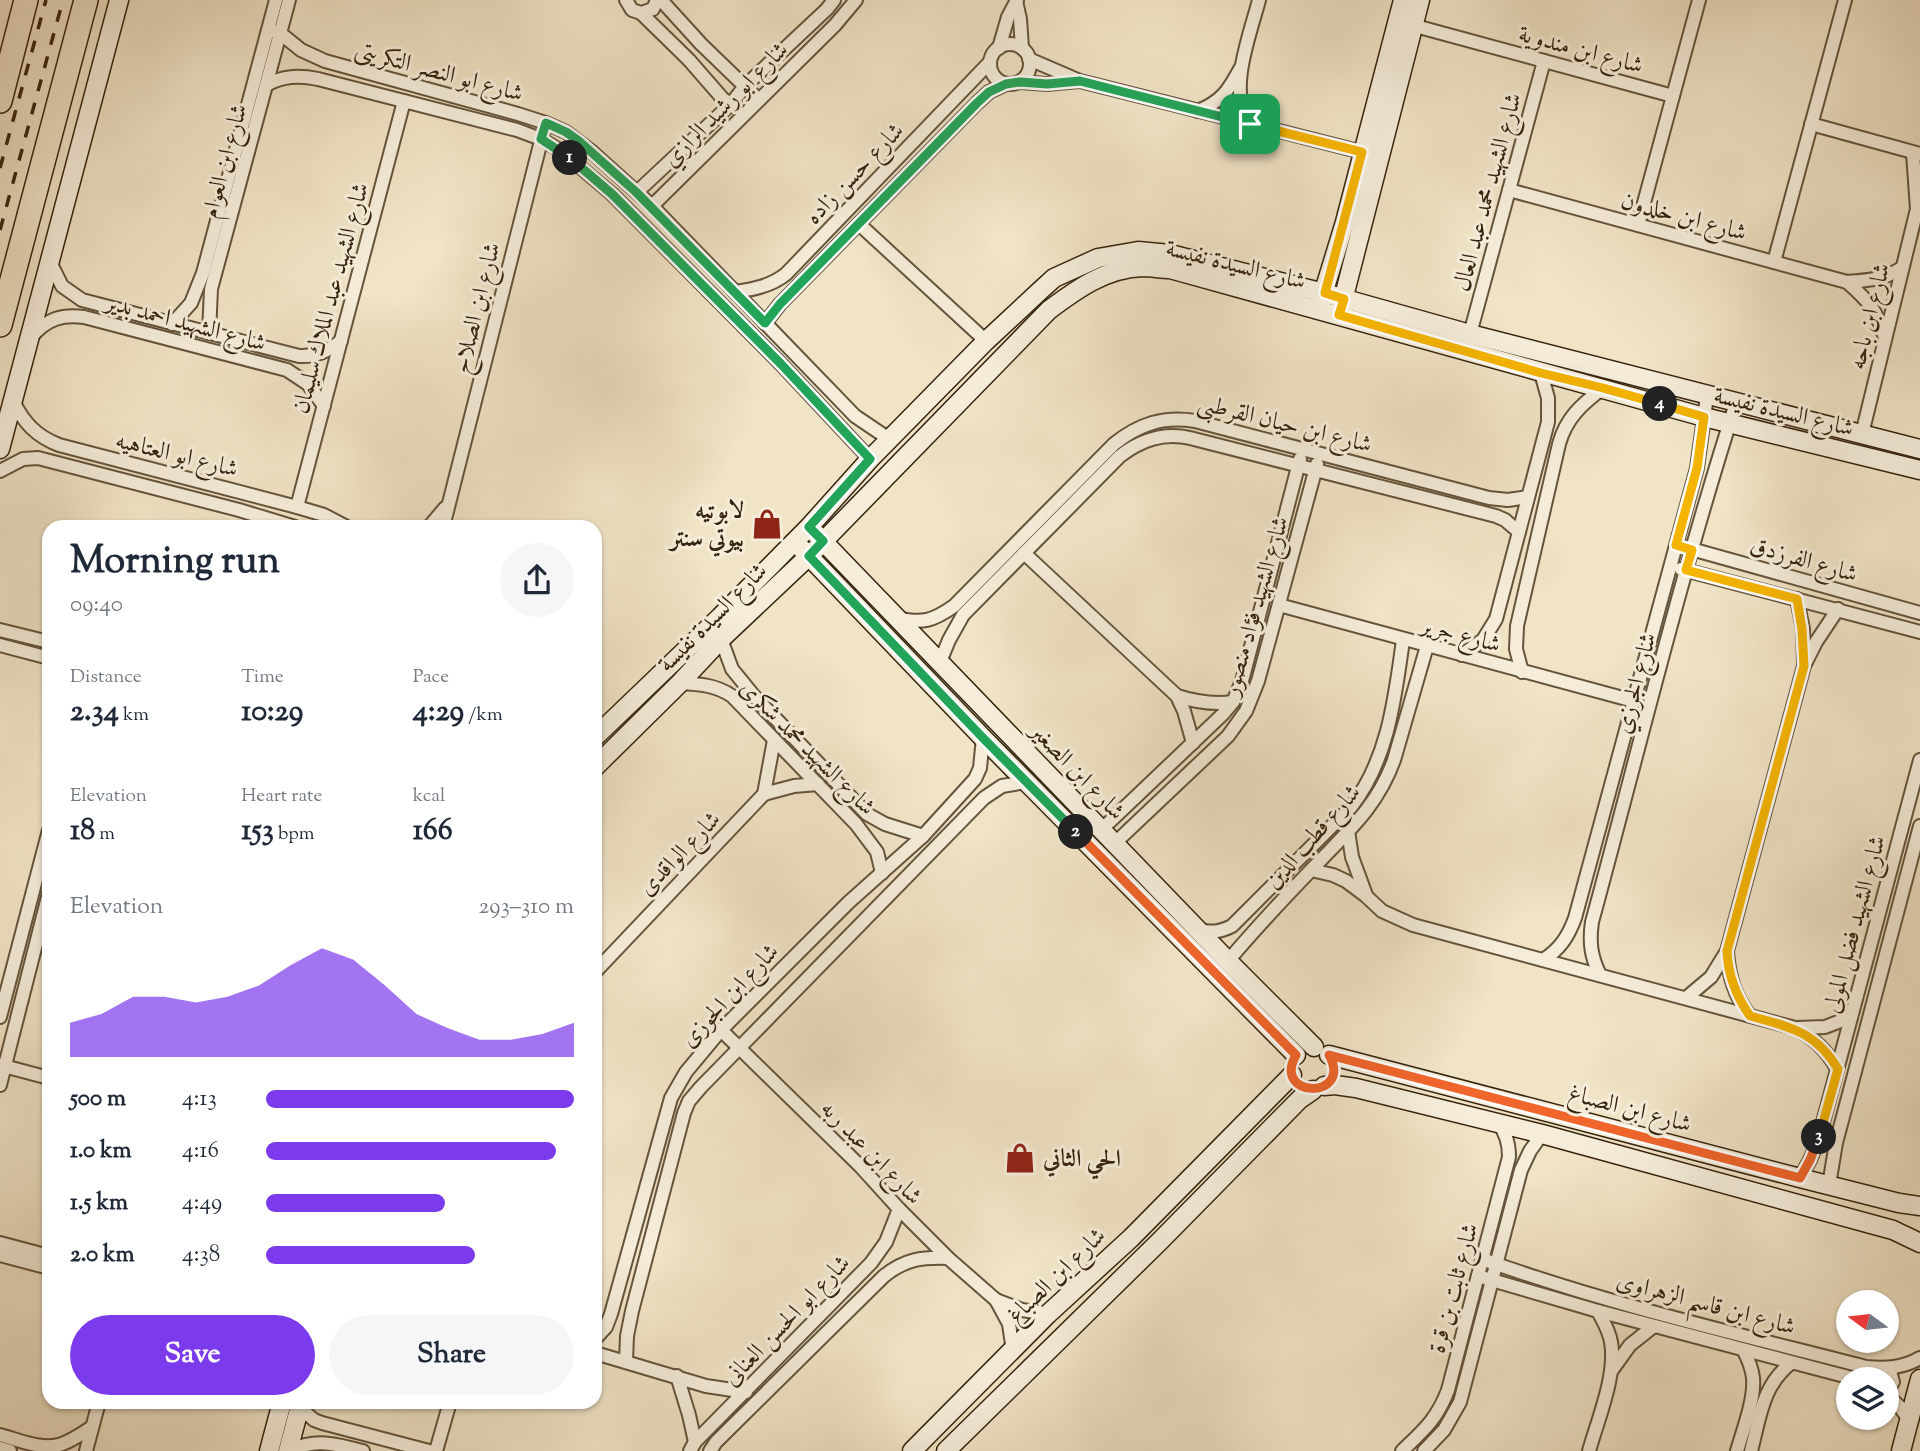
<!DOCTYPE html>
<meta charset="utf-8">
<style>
:root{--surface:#fff;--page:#f6f6f7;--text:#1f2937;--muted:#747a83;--accent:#7c3aed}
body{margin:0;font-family:"Sorts Mill Goudy",Amiri,serif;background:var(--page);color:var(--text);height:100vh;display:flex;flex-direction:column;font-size:26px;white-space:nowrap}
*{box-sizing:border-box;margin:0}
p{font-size:23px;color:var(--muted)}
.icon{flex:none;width:38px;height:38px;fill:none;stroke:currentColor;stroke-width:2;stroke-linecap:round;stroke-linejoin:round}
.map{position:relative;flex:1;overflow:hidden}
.drawer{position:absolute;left:42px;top:520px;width:560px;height:889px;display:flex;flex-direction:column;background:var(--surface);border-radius:21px;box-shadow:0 2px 5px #0004}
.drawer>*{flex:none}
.needle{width:46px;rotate:285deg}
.tools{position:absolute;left:1836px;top:1290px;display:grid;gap:14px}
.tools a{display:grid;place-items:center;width:63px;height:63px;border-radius:50%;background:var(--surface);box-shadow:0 2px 5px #0004;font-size:35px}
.pin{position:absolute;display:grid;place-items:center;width:60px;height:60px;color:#fff;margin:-30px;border-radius:14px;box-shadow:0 4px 10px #0006}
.km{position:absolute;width:35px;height:35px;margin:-18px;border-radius:50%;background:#222;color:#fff;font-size:19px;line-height:35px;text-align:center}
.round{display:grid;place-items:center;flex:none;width:74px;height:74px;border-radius:37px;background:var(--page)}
.head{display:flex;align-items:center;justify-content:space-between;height:119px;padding:0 28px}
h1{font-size:38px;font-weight:800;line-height:52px}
.metrics{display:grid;grid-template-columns:repeat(3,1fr);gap:10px;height:119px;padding:7px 28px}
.metrics div{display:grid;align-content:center}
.metrics b{font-size:30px;font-weight:800}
.metrics small{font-size:19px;font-weight:400}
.metrics p{font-size:19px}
.chart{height:196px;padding:14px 28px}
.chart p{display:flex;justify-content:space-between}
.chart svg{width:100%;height:126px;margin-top:7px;fill:var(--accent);opacity:.7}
.action{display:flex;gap:14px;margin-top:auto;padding:14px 28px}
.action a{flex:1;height:80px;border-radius:42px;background:var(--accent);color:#fff;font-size:28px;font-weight:800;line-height:80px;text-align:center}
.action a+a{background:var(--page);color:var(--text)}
ul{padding:0 28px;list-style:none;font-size:23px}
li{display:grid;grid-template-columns:112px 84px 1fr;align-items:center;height:52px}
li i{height:18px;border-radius:9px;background:var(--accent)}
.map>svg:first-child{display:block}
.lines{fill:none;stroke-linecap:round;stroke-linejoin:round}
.street-casing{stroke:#65543c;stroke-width:16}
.secondary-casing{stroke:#37240e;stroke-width:21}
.highway-casing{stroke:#37240e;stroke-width:26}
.street{stroke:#f5edda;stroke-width:12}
.secondary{stroke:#f5edda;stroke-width:18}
.highway{stroke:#f0e3c6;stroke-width:23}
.rail{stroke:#37240e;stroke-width:3.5;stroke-dasharray:12 12;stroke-linecap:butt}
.split-1-casing{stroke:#fff;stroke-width:14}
.split-2-casing{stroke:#fff;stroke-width:14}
.split-3-casing{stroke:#fff;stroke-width:14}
.split-4-casing{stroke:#fff;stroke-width:14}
.split-5-casing{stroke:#fff;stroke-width:14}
.split-1{stroke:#22a559;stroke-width:9}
.split-2{stroke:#22a559;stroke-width:9}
.split-3{stroke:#f0652b;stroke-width:9}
.split-4{stroke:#f5b400;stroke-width:9}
.split-5{stroke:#f5b400;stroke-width:9}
.labels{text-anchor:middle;stroke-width:6;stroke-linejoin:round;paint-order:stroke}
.street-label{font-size:24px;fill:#37240e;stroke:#f5edda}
.poi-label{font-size:24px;font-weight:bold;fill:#37240e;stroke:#f5edda;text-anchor:end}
</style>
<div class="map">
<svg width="1920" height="1451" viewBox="0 0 1920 1451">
<rect width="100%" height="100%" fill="#f0e3c6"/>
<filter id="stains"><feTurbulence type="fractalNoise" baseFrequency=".00286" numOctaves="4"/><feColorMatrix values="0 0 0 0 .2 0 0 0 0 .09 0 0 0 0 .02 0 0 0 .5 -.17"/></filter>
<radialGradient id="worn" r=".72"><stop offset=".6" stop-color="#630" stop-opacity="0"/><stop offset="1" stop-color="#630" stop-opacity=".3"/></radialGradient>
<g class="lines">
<g class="street-casing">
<g id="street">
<polyline points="626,0 632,10 641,13 653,9 657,0"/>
<polyline points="661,0 701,44 759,100"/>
<polyline points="1016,1 1020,19 1022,48 1024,50"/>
<polyline points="641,13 689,60 723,99 735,107"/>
<polyline points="1408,24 1673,96"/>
<polyline points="268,30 280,33 301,50 325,61 518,114 546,123 566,132 591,151 652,206 855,416 889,439"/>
<circle cx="1010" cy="64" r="20"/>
<polyline points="999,48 1008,17 1017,0"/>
<polyline points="1029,59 1080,81 1362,152"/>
<polyline points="1020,82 1047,84 1079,81"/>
<path d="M266,85c17,-9 32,-10 52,-6l199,51 24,9 20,12 51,43 169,170 89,95"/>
<path d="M1198,111c24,-10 30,-20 42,-42"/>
<path d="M1249,124c-22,-33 1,-89 10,-124"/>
<polyline points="1811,124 1920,154"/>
<path d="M1509,190l338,92c23,-2 35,-2 55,-14"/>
<polyline points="637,192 731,104 745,86 827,9 834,0"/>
<polyline points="652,206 835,25 856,0"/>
<polyline points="859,224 986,341"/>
<polyline points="1638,225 1699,0"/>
<path d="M50,262l12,24 20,14 217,56c17,1 29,-5 42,-15"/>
<polyline points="1774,262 1845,0"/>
<path d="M1847,282c23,20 29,28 38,56"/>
<path d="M735,292c19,-3 36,-6 51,-18l204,-212"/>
<polyline points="765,323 780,304 977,103 989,92 1006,84"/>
<polyline points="172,324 191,303 203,273 276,0"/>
<polyline points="209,333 211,289 289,0"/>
<polyline points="1470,334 1544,61"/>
<path d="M32,336c15,-17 30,-22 52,-19l203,53 21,14 16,22"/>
<path d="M13,401c11,22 23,35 46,44l238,62 27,8 23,12"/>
<polyline points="1862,434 1917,209 1913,153"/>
<polyline points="0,471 23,459 38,458 239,510 295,527"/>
<polyline points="297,507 404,101"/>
<polyline points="429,527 445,508"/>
<polyline points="443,527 543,133"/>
<polyline points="1684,547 1920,613"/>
<polyline points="1024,553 1177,696 1184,711 1193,743"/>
<polyline points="1681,569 1920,632"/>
<polyline points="1797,599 1803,629 1804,662"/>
<polyline points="1279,605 1634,701"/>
<path d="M897,618c25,6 36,3 57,-12l160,-162c25,-20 49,-28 81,-23l294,77 19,2 20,-3"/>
<polyline points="0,630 49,642"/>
<polyline points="721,639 732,669 754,696 867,814 885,824 923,836"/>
<polyline points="0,645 49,658"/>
<polyline points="1462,655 1483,640 1496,619 1548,422 1548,398 1541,373"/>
<path d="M940,662l9,-22 14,-25 157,-159c21,-16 43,-24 70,-18l306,78 9,4 14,12"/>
<path d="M1522,672l-6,-23 1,-23 42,-182c7,-26 23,-40 44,-56"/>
<path d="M680,683c19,1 36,2 52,13l124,128 21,28 5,21"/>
<path d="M1177,696c19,6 36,9 56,6"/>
<polyline points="764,794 794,786 818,784"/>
<polyline points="1101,830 1223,714 1233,702 1242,681 1300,459"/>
<polyline points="1348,831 1352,857 1366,895"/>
<polyline points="1115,843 1228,736 1246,711 1258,681 1317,464"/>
<path d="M1311,870l22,5 13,6 20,15 16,15 31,14 382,103c19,10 32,22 42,41"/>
<path d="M1198,930c13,3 22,2 34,-4l119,-119c37,-47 44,-109 52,-167"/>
<path d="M1727,952c2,25 8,45 23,64"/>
<path d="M1543,960c17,-11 25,-23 32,-42l122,-450 10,-72"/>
<path d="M1228,961c28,-33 57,-64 87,-95 33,-35 62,-59 79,-106l33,-114"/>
<polyline points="595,972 764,794 774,740"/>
<path d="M1600,975c-9,-18 -11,-33 -8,-53 47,-173 89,-348 144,-519"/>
<polyline points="1686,998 1711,977 1727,951 1804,666 1816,642 1838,609"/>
<polyline points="0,1017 49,830"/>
<polyline points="1796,1028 1825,1027 1851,1017"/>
<polyline points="721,1030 860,1166 899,1209 948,1258 996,1300 1009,1324 1013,1351"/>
<polyline points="0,1065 49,1078"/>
<polyline points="0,1085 49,893"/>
<polyline points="1800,1178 1810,1160 1818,1141 1920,760"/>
<polyline points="1829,1185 1836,1143 1920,826"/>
<polyline points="0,1243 49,1256"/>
<polyline points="0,1255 49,1268"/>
<path d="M1482,1259c125,45 256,75 384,108 20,2 37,1 54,-9"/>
<polyline points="1478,1276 1598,1311 1856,1379"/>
<polyline points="996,1300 1022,1310 1048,1314"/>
<polyline points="595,1339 606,1327 611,1314 671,1098 686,1072 721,1030 849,902 923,836 975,779 980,768 983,738"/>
<polyline points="595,1353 706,1386 746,1392"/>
<polyline points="626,1361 627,1336 632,1311 684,1113 689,1101 701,1087 984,798 1002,786 1026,782"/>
<polyline points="1612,1370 1630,1345 1654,1326"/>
<polyline points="677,1376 689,1415 695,1442"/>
<polyline points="1886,1393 1893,1382 1889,1368"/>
<polyline points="1886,1394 1900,1407 1909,1420"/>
<polyline points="299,1407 314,1420 322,1423 429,1451"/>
<path d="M0,1435c19,5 43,16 62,9 11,-4 21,-11 30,-17"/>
<polyline points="0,1448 10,1451"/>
<polyline points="86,1451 99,1402"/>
<path d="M288,1451c29,-13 45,-7 75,0"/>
<polyline points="436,1451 450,1402"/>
<polyline points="690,1451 695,1442 871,1263 886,1242 899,1209"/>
<path d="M710,1451l6,-9 168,-166c21,-17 38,-19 64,-18"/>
<path d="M1402,1451c22,-21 35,-32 46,-61l61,-233c0,-14 -3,-22 -10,-34"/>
<polyline points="1424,1451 1444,1430 1460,1402 1521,1170 1530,1151 1542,1134"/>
<path d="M1589,1451c9,-32 28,-77 22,-109 -2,-12 -8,-21 -13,-31"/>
<path d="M1737,1451c6,-21 18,-52 16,-73 -1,-10 -5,-19 -9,-27"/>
<path d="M1751,1451c9,-34 11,-65 40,-88"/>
</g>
</g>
<g class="secondary-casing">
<g id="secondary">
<polyline points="1320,304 1345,222 1403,0"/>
<polyline points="1341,308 1420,0"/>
<polyline points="0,449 119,0"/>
<polyline points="816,534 1228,961 1314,1047"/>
<polyline points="802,549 983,738 1296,1055"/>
<polyline points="595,737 720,617 809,527 870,459 986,341 1043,288 1054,278 1098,258 1138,251 1170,254 1324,293 1470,334 1920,449"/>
<path d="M595,767l85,-84 41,-44 88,-83 240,-246c28,-21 57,-42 94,-43 9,0 18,2 27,2l534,148 216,53"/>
<polyline points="1329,1055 1800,1178 1899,1203 1920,1206"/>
<polyline points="1324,1086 1335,1085 1356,1088 1542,1134 1893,1230 1920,1243"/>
<polyline points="269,1451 282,1402"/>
<polyline points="288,1451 301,1402"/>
<polyline points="912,1451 1048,1314 1131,1238 1292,1075"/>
<polyline points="946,1451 1159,1242 1300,1099 1313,1090"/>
<polyline points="1901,1451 1920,1379"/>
</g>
</g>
<g class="highway-casing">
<g id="highway">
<polyline points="0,101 26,0"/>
<polyline points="0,325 86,0"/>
</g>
</g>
<use href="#street" class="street"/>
<use href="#secondary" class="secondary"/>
<use href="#highway" class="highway"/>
<g class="rail">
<polyline points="0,168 46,0"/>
<polyline points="0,230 63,0"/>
</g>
</g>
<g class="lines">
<g class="split-1-casing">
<polyline id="split-1" points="570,158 541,139 546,123 566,132 580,142 636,192 765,323 780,304 977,103 989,92 1006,84 1020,82 1047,84 1080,81 1250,124"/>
</g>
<g class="split-2-casing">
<polyline id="split-2" points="570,158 612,194 781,364 870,459 809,527 823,541 809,556 983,738 1076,832"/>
</g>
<g class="split-3-casing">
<path id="split-3" d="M1076,832l220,223c-25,44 58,45 33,0l471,123 10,-18 9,-23"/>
</g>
<g class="split-4-casing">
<path id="split-4" d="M1660,404l44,13 -7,51 -21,77 16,5 -6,20 111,29 5,30 2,37 -77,285c1,25 9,45 23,65 40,11 65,15 88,53l-19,68"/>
</g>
<g class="split-5-casing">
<polyline id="split-5" points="1250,124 1362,152 1325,293 1344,299 1339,315 1541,373 1603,388 1660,404"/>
</g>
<use href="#split-1" class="split-1"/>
<use href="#split-2" class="split-2"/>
<use href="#split-3" class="split-3"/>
<use href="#split-4" class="split-4"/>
<use href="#split-5" class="split-5"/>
</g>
<defs>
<g id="shop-bare" transform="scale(2.415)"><path d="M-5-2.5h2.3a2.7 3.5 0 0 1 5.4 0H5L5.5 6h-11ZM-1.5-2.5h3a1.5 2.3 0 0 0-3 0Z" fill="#8f2418" stroke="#f5edda" stroke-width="2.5" paint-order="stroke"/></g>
</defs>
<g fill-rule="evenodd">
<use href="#shop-bare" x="767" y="524"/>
<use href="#shop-bare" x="1020" y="1158"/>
</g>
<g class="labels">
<g class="street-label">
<text transform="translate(1581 49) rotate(15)" y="8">شارع ابن مندوية</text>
<text transform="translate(439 71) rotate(15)" y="8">شارع ابو النصر التكريتى</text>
<text transform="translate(725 104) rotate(-45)" y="8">شارع ابو رشيد الرازي</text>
<text transform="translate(224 161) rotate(-75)" y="8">شارع ابن العوام</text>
<text transform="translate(854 173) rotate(-46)" y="8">شارع حسن زاده</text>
<text transform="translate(1487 192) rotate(-75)" y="8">شارع الشهيد محمد عبد العال</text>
<text transform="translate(1684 216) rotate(15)" y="8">شارع ابن خلدون</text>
<text transform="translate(1236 264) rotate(14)" y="8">شارع السيدة نفيسة</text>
<text transform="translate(330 298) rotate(-75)" y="8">شارع الشهيد عبد الملاك سليمان</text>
<text transform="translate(476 308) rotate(-76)" y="8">شارع ابن الصلاح</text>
<text transform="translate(1869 316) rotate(-76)" y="8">شارع ابن باجه</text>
<text transform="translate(186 322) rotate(15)" y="8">شارع الشهيد احمد بدير</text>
<text transform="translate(1784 411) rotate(14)" y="8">شارع السيدة نفيسة</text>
<text transform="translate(1285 423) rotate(14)" y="8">شارع ابن حيان القرطبى</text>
<text transform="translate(177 454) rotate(14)" y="8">شارع ابو العتاهيه</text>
<text transform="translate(1804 559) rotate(16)" y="8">شارع الفرزدق</text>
<text transform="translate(1255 606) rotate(-74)" y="8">شارع الشهيد فؤاد منصور</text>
<text transform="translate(712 617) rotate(-45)" y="8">شارع السيدة نفيسة</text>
<text transform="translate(1461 634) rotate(15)" y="8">شارع جرير</text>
<text transform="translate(1635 683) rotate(-75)" y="8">شارع الجرزي</text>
<text transform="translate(808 747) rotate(45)" y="8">شارع الشهيد محمد شكرى</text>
<text transform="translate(1078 771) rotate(46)" y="8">شارع ابن الصغير</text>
<text transform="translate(1312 836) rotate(-48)" y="8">شارع قطب الدين</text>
<text transform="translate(679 853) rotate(-46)" y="8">شارع الواقدى</text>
<text transform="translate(1854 924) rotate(-75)" y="8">شارع الشهيد فضل المولى</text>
<text transform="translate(729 995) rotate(-47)" y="8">شارع ابن الجوزى</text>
<text transform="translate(1630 1108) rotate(15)" y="8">شارع ابن الصباغ</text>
<text transform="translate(872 1152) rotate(46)" y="8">شارع ابن عبد ربه</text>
<text transform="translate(1056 1275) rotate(-44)" y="8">شارع ابن الصباغ</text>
<text transform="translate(1453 1288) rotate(-75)" y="8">شارع ثابت بن قرة</text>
<text transform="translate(1706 1303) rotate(15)" y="8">شارع ابن قاسم الزهراوى</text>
<text transform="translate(786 1320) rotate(-46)" y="8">شارع ابو الحسن العنانى</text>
</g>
<g class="poi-label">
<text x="744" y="518">لابوتيه<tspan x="744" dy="28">بيوتي سنتر</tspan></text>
<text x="1043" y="1166" text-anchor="start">الحي الثاني</text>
</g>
</g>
<rect width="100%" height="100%" filter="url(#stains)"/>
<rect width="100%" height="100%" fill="url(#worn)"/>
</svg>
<div class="tools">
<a><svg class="needle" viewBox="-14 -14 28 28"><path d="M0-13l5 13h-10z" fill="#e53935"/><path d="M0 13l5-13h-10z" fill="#747a83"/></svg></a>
<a><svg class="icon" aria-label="layers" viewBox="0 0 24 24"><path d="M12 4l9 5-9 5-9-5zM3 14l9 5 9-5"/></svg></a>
</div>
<div class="pin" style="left:1250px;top:124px;background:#1e9e55"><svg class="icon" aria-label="arrive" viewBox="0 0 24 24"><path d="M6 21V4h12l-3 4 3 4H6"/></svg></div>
<b class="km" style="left:570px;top:158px">1</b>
<b class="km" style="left:1076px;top:832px">2</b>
<b class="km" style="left:1819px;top:1137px">3</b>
<b class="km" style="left:1660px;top:404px">4</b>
<section class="drawer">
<div class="head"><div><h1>Morning run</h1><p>09:40</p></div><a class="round"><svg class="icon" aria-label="share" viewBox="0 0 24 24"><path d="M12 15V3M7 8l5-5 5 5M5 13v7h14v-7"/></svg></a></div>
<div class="metrics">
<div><p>Distance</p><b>2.34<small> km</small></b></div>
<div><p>Time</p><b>10:29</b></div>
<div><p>Pace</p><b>4:29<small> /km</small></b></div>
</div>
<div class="metrics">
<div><p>Elevation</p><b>18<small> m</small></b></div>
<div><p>Heart rate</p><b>153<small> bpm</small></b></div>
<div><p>kcal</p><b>166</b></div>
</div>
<div class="chart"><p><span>Elevation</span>293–310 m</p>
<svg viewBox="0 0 160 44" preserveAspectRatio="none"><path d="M0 44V32L10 29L20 23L30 23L40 25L50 23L60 19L70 12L80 6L90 10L100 19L110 29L120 34L130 38L140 38L150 36L160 32V44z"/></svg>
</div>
<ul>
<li><b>500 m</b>4:13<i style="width:100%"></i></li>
<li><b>1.0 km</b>4:16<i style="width:94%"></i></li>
<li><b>1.5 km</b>4:49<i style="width:58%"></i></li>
<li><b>2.0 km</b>4:38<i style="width:68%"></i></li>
</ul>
<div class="action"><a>Save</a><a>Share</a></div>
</section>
</div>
